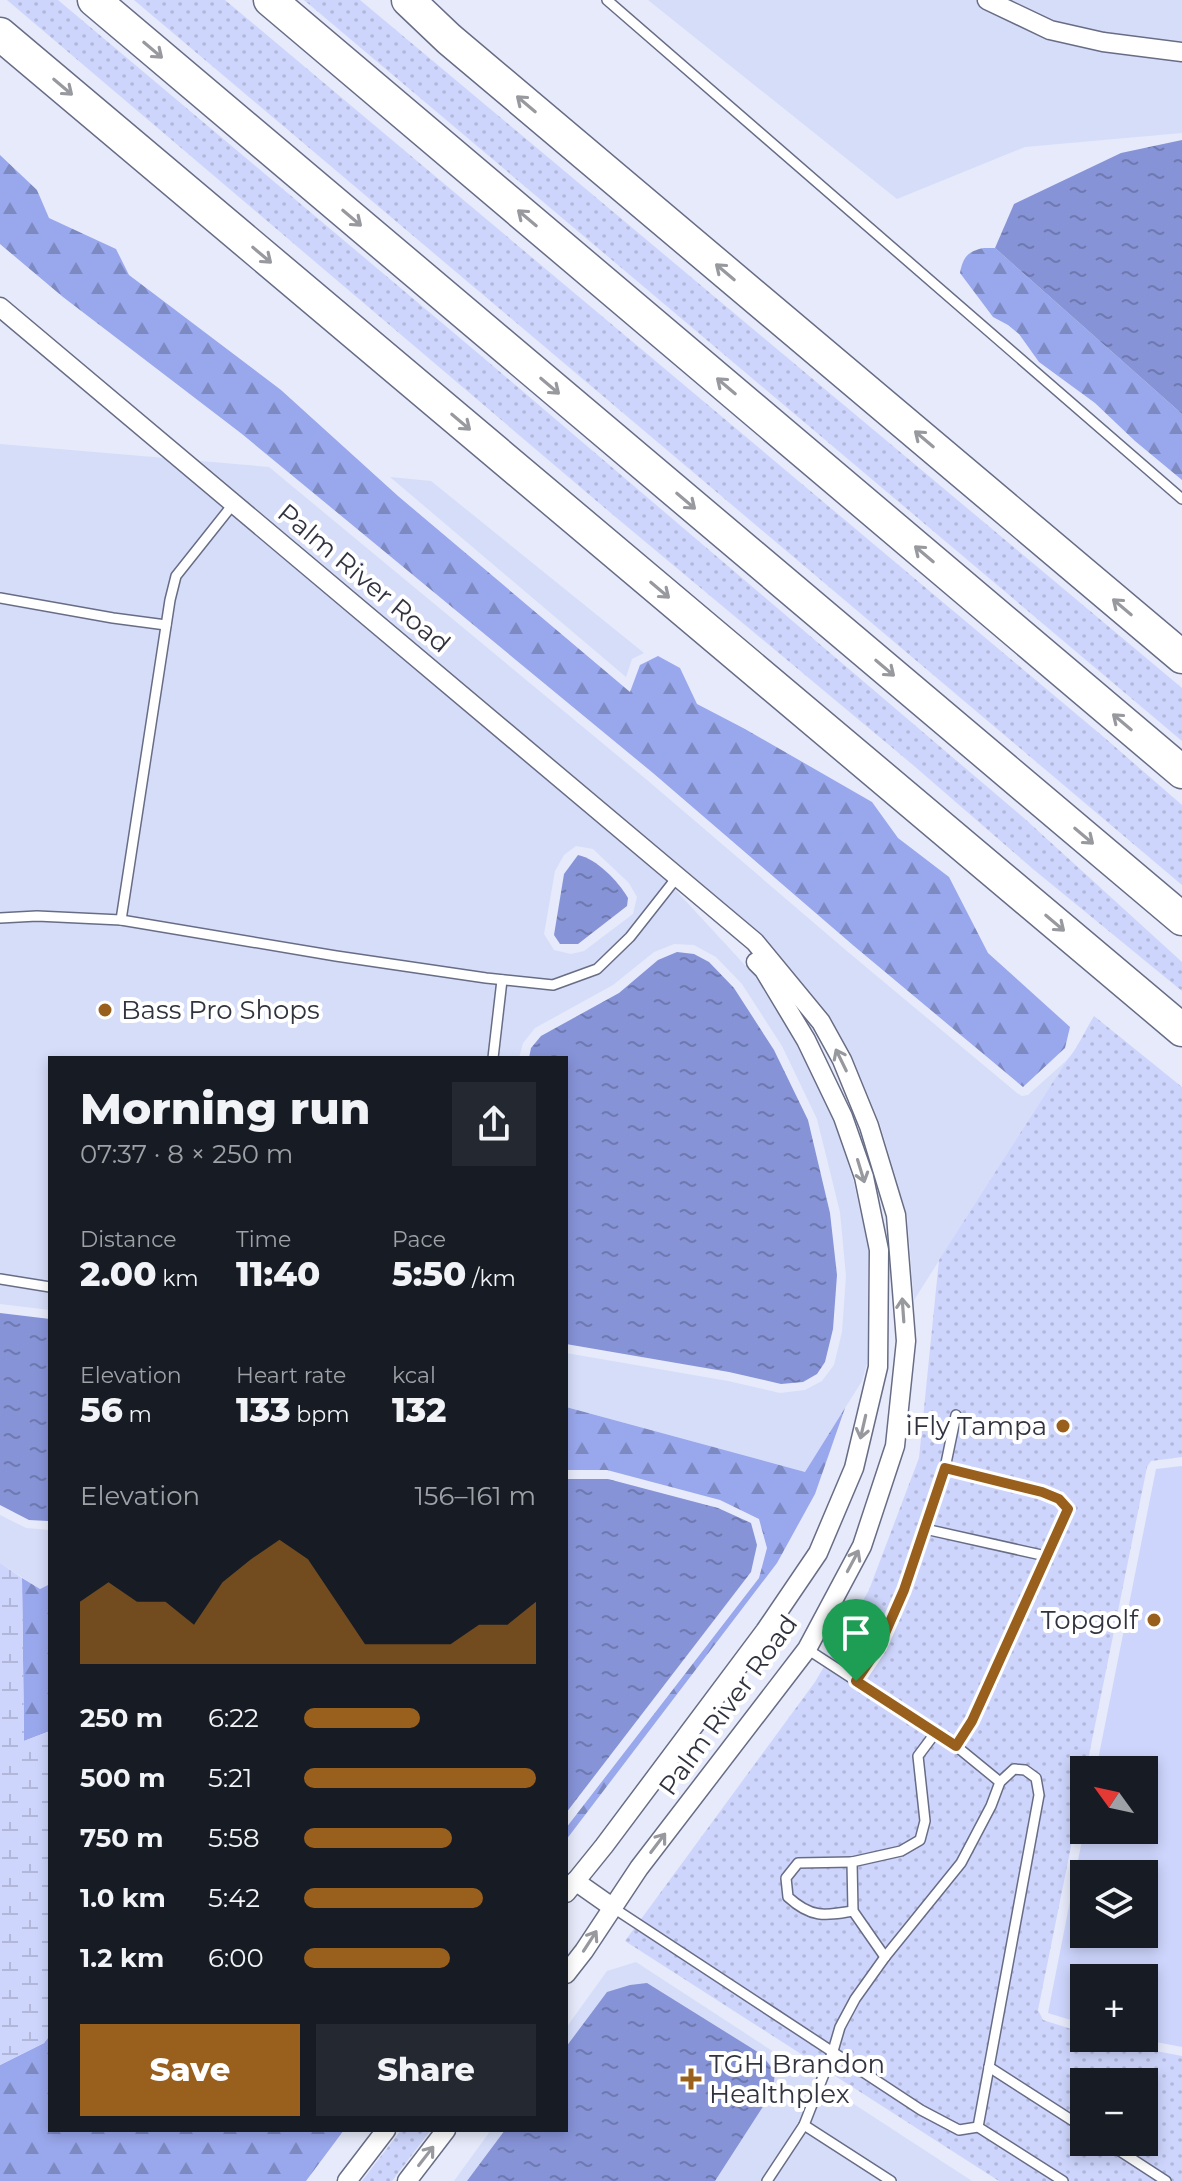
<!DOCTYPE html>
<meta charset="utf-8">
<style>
:root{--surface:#171b24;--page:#242831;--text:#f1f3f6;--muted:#9ea1a6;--accent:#99601d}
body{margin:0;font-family:Montserrat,sans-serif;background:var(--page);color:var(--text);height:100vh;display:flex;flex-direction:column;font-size:30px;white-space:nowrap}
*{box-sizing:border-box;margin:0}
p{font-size:26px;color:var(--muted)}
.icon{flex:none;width:44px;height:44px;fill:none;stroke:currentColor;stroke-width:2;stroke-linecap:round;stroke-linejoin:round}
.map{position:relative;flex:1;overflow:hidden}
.side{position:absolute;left:48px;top:1056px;width:520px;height:1076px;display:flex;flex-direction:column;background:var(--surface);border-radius:0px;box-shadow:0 4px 12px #0003}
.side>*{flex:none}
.needle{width:52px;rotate:303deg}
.fabs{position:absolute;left:1070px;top:1756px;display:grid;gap:16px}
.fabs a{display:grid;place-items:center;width:88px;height:88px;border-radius:0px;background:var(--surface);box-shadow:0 4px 12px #0003;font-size:40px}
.pin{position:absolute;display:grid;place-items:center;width:68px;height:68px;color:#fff;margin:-82px -34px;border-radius:50% 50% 50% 0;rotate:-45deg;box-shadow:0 0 8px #0007}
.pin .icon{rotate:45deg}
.round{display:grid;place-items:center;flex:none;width:84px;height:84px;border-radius:0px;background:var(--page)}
.headline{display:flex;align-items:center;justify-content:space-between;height:136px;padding:0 32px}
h1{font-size:44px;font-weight:800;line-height:60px}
.metrics{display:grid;grid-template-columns:repeat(3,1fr);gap:12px;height:136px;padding:8px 32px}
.metrics div{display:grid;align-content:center}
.metrics b{font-size:34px;font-weight:800}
.metrics small{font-size:22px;font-weight:400}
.metrics p{font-size:22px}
.chart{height:224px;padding:16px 32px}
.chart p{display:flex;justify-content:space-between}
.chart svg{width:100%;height:144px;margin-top:8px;fill:var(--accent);opacity:.7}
.button{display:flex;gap:16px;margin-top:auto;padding:16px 32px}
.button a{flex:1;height:92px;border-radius:0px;background:var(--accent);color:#fff;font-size:32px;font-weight:800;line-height:92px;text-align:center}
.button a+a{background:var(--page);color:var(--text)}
ul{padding:0 32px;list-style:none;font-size:26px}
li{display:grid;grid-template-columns:128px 96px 1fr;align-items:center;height:60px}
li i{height:20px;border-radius:10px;background:var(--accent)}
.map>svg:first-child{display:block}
.built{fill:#d6ddf9;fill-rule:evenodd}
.green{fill:url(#green-dots);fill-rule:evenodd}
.forest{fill:url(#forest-firs)}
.wetland{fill:url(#wetland-marsh)}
.pitch{fill:#cdd5fc;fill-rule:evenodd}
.water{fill:url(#water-ripples)}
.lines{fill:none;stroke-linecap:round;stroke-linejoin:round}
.service-casing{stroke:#686d86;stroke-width:12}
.minor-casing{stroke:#686d86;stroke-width:21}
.motorway-casing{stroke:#686d86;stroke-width:35}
.service{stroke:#fff;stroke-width:9}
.minor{stroke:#fff;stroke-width:18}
.motorway{stroke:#fff;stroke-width:32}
.oneway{stroke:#98999e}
.route-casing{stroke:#fff;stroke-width:16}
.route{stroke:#99601d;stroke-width:10}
.poi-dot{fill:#99601d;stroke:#fff;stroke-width:3}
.labels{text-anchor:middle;stroke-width:8;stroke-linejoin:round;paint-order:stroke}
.street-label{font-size:26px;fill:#31333e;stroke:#fff}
.poi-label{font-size:26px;fill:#31333e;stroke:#fff;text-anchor:start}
</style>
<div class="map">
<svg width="1182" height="2181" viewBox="0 0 1182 2181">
<defs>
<pattern id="green-dots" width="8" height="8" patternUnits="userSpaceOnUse" patternTransform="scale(2)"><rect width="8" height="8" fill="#cdd5fc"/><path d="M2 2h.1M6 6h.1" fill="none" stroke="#b0b7d9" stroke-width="1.8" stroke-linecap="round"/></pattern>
<pattern id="forest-firs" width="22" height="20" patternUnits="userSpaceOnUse" patternTransform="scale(2)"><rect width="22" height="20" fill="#99a7ec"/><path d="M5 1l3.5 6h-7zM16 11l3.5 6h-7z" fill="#7d89c1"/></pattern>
<pattern id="wetland-marsh" width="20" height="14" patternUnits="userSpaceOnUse" patternTransform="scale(2)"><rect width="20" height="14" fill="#cdd5fc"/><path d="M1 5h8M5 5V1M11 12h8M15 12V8" fill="none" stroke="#b0b7d9"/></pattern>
<pattern id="water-ripples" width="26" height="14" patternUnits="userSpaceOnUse" patternTransform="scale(2)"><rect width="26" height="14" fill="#8693d7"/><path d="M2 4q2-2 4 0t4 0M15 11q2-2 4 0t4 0" fill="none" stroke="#6e79b0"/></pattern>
</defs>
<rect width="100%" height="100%" fill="#e6eafa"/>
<g class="built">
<polygon points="648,0 1182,0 1182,133 1025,147 897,199"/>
<path d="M0,444l165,14 505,426 85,92 42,68 36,75 20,60 16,71 -2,114 -5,17 -57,91 -239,-65v-54l162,28 52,12 25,-3 17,-9 12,-16 8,-33 4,-56 -6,-64 -23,-93 -35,-73 -40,-62 -26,-27 -22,-12 -20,-1 -20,8 -41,33 -78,43 -12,15 -4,15h-469v252l-50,-6zM576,846l17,3 36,34 8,14 -4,17 -49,37 -13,3 -17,-4 -10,-16 11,-63 9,-16z"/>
<polygon points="200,461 269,467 647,780 848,952 1017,1093 1022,1096 1028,1095 1067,1060 914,1300 907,1215 880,1124 852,1056 830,1016 764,936"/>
<polygon points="390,477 431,481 644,653 632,659 626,677"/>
<polygon points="0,1515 26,1528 50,1530 50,1584 40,1589 0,1563"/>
<polygon points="636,1962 972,2181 454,2181 491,2130 566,2130 566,2028 607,1971"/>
</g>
<g class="green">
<polygon points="7,0 58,0 473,349 1025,819 1182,962 1182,991 1033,869 913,765 612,514"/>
<polygon points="134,0 225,0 1106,739 1182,805 1182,885"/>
<polygon points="304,0 360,0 1182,688 1182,741"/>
<path d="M1094,1016l88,71v370l-31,4 -4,6 -61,303h-2v12l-46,228 5,10 41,13v5h18l22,7 58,11v125h-183l-374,-240 190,-259 54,-92 50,-132 20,-198 128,-200c9,-9 19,-31 27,-44zM1084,2082h60v60h-60z"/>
<polygon points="401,2130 431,2130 392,2181 362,2181"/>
</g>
<g class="forest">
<polygon points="0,155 37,190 49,218 116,249 129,275 281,390 398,496 630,692 640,665 658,656 680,668 697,704 745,729 872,802 898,838 949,877 988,953 1070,1027 1065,1048 1023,1087 854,946 653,773 242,434 63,297 0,244"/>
<path d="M984,248h11l187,166v66l-47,-39 -40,-38 -56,-41 -20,-28 -11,-9 -15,-8 -33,-44c3,-16 8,-22 24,-25z"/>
<polygon points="566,1407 805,1472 845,1408 815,1494 777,1563 566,1840 566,1828 759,1578 767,1548 759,1519 720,1500 607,1470 566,1470"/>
<polygon points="22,1578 40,1589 50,1584 50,1731 24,1741"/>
<polygon points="50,2035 50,2130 344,2130 306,2181 0,2181 0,2065 44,2043"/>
</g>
<polygon class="wetland" points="0,1563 22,1578 24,1741 50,1731 50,2035 44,2043 0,2065"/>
<path class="pitch" d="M1182,1466v581l-47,-9h9v-60h-60v46l-36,-11 36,-183h60v-60h-48l60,-301zM1084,1874h60v60h-60z"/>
<g class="water">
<polygon points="1182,140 1182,414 995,248 1014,204 1121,153"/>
<path d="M578,855c19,4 40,26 50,43l-1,8 -49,38h-18l-6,-9 10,-61z"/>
<polygon points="677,952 694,954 709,962 734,988 774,1050 808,1120 830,1213 837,1275 833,1329 825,1362 817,1374 803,1382 781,1384 729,1372 566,1344 566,1058 529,1058 531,1048 541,1036 619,993 658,960"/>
<polygon points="0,1313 50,1319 50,1521 48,1521 29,1520 0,1505"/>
<polygon points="566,1479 608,1479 718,1508 751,1523 757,1545 751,1572 566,1813"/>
<polygon points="647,1983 761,2054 775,2072 773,2091 715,2181 467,2181 505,2130 566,2130 566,2047 607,1992 630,1985"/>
</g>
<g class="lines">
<g class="service-casing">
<g id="service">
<polyline points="607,0 1182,499"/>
<polyline points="0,598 113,618 166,625"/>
<polyline points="0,918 37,916 121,920 336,956 486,978 553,985 597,969 630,937 678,876"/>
<polyline points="121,920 170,600 176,576 234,503"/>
<polyline points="493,1058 502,980"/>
<polyline points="0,1279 50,1287"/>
<polyline points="945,1468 1042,1492 1059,1499 1068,1509 972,1721 956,1746"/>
<polyline points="925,1529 1046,1556"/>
<polyline points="807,1649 956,1746 1000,1782"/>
<polyline points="856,1681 879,1647 904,1590 945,1468 956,1415"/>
<path d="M852,1862l-54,1 -12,15 2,19c23,21 36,19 65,14"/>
<polyline points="612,1907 921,2110 959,2130 978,2127 1063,2181"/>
<polyline points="885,1957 853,1911 852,1862 901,1851 920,1840 925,1821 918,1756 936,1732"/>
<polyline points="989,2067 1084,2128"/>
<polyline points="804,2125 891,2181"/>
<polyline points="1106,2142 1166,2181"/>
<polyline points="767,2181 804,2125 833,2051 840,2027 855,1999 885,1957 961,1863 991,1806 1000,1782 1014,1769 1025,1770 1036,1778 1039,1795 978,2127"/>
</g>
</g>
<g class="minor-casing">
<g id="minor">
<polyline points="987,0 1050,30 1103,42 1182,52"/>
<polyline points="0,307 755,942 821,1022 842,1060 869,1126 896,1215 906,1341 895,1446 862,1546 807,1649 639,1868 584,1951 566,1974"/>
<polyline points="575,1881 612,1907"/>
<polyline points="566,1893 604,1846 765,1631 818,1553 854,1468 878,1367 879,1250 864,1177 843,1117 806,1040 764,970 756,962"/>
<polyline points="347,2181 386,2130"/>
<polyline points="407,2181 446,2130"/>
</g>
</g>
<g class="motorway-casing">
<g id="motorway">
<polyline points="94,0 1182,919"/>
<polyline points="270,0 1182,772"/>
<polyline points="408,0 449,39 1182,657"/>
<polyline points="0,34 1182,1030"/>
</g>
</g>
<use href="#service" class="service"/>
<use href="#minor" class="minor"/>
<use href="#motorway" class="motorway"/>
</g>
<defs><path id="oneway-shaft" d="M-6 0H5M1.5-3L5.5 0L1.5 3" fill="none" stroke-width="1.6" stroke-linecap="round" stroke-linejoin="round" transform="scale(2)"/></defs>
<g class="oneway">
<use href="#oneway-shaft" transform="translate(153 50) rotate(40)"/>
<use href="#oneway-shaft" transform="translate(63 87) rotate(40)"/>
<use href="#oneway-shaft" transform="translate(526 104) rotate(-140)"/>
<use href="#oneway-shaft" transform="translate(352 218) rotate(40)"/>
<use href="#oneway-shaft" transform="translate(527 218) rotate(-140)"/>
<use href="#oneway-shaft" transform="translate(262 255) rotate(40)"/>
<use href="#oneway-shaft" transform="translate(725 272) rotate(-140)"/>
<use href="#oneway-shaft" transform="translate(550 386) rotate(40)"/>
<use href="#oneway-shaft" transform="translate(726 386) rotate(-140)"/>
<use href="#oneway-shaft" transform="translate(461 422) rotate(40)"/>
<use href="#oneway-shaft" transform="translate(924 439) rotate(-140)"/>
<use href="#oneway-shaft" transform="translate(686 501) rotate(40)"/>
<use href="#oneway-shaft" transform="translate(924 554) rotate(-140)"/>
<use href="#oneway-shaft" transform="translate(660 590) rotate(40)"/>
<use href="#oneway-shaft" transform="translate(1122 607) rotate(-140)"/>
<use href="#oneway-shaft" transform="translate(885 668) rotate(40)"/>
<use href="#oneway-shaft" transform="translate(1122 722) rotate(-140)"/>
<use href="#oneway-shaft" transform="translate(1084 836) rotate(40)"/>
<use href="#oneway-shaft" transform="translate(1055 923) rotate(40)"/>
<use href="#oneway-shaft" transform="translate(841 1060) rotate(-116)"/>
<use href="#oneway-shaft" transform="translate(861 1171) rotate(73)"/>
<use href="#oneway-shaft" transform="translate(903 1310) rotate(-94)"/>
<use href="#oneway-shaft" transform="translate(863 1427) rotate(103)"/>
<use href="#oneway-shaft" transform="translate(853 1561) rotate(-62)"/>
<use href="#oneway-shaft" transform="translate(658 1843) rotate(-53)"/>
<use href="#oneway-shaft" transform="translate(590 1941) rotate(-57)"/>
<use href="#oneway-shaft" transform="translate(426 2156) rotate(-52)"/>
</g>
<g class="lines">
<g class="route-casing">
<polygon id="route" points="945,1468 1042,1492 1059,1499 1068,1509 972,1721 956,1746 856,1681 879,1647 904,1590"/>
</g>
<use href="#route" class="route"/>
</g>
<g class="poi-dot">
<circle cx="105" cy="1010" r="8"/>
<circle cx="1063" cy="1426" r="8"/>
<circle cx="1154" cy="1620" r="8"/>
<path d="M687 2067h8v8h8v8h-8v8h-8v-8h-8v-8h8z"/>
</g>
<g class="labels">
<g class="street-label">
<text transform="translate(364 578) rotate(40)" y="9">Palm River Road</text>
<text transform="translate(728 1705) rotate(-54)" y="9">Palm River Road</text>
</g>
<g class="poi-label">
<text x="121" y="1019">Bass Pro Shops</text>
<text x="1047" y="1435" text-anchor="end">iFly Tampa</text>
<text x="1138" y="1629" text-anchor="end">Topgolf</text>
<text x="709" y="2073">TGH Brandon<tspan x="709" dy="30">Healthplex</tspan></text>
</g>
</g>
</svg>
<div class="fabs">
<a><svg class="needle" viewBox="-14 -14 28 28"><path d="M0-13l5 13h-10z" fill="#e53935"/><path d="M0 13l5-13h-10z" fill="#9ea1a6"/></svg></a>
<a><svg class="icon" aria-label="layers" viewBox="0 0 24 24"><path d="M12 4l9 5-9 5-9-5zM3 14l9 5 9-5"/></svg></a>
<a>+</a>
<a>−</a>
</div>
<div class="pin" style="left:856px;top:1681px;background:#1e9e55"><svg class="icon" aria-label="arrive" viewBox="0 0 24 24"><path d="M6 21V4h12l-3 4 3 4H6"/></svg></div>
<section class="side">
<div class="headline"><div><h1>Morning run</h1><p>07:37 · 8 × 250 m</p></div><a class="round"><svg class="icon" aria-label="share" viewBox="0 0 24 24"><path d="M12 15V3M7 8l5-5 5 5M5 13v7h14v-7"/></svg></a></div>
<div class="metrics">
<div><p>Distance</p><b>2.00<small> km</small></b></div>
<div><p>Time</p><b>11:40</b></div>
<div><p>Pace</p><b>5:50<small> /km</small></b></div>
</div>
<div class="metrics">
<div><p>Elevation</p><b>56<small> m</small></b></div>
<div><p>Heart rate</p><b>133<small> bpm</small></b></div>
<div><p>kcal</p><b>132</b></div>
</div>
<div class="chart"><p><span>Elevation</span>156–161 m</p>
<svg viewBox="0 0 160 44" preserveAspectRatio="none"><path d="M0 44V25L10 19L20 25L30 25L40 32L50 19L60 12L70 6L80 12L90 25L100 38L110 38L120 38L130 38L140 32L150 32L160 25V44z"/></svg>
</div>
<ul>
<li><b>250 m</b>6:22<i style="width:50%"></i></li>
<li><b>500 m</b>5:21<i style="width:100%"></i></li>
<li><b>750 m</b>5:58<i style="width:64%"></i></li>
<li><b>1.0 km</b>5:42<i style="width:77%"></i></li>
<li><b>1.2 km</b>6:00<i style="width:63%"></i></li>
</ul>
<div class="button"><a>Save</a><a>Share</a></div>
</section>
</div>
